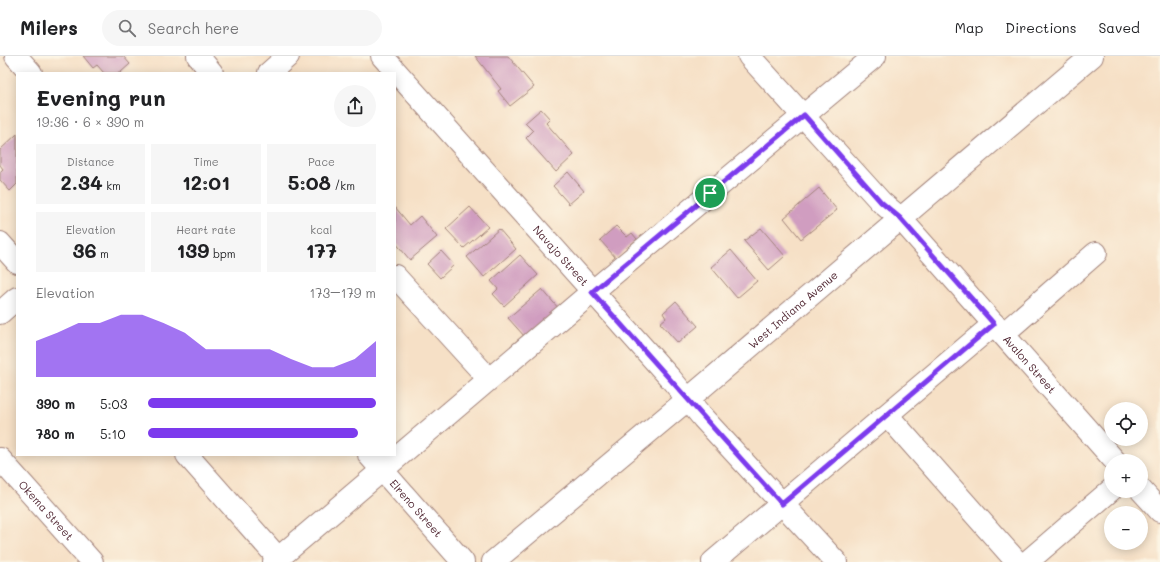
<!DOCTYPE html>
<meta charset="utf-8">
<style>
:root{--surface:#fff;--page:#f6f6f6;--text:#202124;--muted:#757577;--line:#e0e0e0;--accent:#7c3aed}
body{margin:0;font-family:Mali,sans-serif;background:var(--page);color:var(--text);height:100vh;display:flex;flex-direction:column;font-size:15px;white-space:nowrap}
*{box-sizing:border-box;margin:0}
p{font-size:13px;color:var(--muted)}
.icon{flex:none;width:22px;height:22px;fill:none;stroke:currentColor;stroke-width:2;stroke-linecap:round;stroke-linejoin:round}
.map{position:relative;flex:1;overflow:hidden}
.side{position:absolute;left:16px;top:16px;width:380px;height:384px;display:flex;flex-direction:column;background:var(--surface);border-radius:0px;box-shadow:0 2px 10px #0003}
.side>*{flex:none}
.controls{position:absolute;left:1104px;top:346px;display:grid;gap:8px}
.controls a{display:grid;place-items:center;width:44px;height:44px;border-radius:50%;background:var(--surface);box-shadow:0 2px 10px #0003;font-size:20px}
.pin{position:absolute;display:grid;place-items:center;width:34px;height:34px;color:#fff;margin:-17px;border:2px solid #fff;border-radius:50%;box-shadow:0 1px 4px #0007}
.round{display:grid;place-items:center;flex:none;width:42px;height:42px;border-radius:21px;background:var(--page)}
.summary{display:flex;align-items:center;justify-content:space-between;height:68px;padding:0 20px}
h1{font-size:22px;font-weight:700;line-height:30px}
.metrics{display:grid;grid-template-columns:repeat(3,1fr);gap:6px;height:68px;padding:4px 20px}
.metrics div{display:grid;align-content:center;border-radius:0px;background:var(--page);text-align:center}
.metrics b{font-size:20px;font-weight:700}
.metrics small{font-size:11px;font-weight:400}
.metrics p{font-size:11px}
.chart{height:112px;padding:8px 20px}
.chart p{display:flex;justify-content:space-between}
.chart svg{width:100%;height:72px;margin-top:4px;fill:var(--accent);opacity:.7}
ul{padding:0 20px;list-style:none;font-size:13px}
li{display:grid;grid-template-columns:64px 48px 1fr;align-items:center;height:30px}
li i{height:10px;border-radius:5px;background:var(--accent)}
header{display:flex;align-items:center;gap:24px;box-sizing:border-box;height:56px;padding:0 20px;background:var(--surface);border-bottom:1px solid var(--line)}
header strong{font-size:19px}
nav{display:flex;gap:22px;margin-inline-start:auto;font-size:14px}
.search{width:280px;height:36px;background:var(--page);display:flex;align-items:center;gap:10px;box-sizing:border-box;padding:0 14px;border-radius:22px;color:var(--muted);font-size:15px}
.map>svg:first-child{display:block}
.building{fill:#d09dc0}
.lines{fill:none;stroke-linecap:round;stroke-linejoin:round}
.minor-casing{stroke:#a08078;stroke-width:24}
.minor{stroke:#fff;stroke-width:22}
.route-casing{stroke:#fff;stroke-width:8}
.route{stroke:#7c3aed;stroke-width:5}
.labels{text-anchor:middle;stroke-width:3;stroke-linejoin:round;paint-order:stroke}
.street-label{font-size:11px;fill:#4a1f2b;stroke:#fcf5e5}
</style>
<header>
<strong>Milers</strong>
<div class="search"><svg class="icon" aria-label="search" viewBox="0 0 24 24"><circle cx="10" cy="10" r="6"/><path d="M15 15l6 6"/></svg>Search here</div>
<nav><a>Map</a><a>Directions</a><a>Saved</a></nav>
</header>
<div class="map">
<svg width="1160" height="506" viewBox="0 0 1160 506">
<rect width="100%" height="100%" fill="#fcf5e5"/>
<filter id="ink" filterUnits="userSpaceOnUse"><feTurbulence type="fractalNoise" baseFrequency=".025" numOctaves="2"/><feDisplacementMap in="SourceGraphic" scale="8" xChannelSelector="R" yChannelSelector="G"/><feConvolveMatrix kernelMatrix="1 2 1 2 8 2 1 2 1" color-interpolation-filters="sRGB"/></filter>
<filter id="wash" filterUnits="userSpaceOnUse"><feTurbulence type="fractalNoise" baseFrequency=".012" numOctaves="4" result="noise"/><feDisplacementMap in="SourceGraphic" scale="16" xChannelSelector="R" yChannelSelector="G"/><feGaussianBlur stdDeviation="0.9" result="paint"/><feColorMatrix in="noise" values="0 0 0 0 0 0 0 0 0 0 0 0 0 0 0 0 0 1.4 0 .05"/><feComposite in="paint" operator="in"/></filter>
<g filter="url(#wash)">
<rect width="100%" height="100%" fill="#f6e0c6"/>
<g id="blocks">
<g class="building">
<polygon points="83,0 123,0 130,8 120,17 104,17 97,9 93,12"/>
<polygon points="475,0 508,0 534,31 510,50 498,35 501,33"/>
<polygon points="541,53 550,63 546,67 574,99 556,116 526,82 533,75 525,67"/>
<polygon points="17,78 17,128 10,135 0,124 0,116 3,113 0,109 0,94"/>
<polygon points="568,116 584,135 569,148 553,130"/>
<polygon points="819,132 837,154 801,183 784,162"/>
<polygon points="395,151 410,169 420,160 437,181 410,204 395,186"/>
<polygon points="470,151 488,171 464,192 446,173"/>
<polygon points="616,170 627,181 632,177 637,183 616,202 600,184"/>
<polygon points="761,172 785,200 769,214 744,185"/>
<polygon points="499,173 516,193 484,221 467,201"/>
<polygon points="731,194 757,225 737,242 711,211"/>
<polygon points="441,195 454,209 440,222 427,208"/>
<polygon points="520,199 538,219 504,250 493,238 498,233 491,225"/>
<polygon points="542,233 559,253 525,281 508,262"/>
<polygon points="676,245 698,270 678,287 660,267 666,262 663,257"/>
</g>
</g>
</g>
<g filter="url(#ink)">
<use href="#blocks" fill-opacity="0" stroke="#a08078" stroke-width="1"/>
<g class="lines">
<g class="minor-casing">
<g id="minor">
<polyline points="16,0 31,17"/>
<polyline points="198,0 212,17"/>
<path id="s1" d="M382,0l289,323 32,39 133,144"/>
<path id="s2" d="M749,0l132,146 19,16 215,243"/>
<polyline points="269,17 288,0"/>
<polyline points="0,187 17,206"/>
<polyline points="395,220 489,323"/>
<polyline points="0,257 17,242"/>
<polyline points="1003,278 1096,197"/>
<polyline points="887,359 1017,506"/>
<polyline points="187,399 278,502"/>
<path id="s3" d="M369,399l94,107"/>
<path id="s4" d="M0,403l92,103"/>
<polyline points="1141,434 1160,455"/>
<polyline points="274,506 592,236 875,0"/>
<path id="s5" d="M493,506l194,-162 405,-344"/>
<polyline points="713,506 994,268"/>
<polyline points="1027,506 1111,434"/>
</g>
</g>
<use href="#minor" class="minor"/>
</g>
</g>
<g class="lines" filter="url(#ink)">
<g class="route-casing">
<path id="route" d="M804,59l77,87 19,16 94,106 -212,180c-64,-70 -127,-142 -190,-212z"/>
</g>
<use href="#route" class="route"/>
</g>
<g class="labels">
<g class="street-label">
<text dy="4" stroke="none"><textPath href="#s1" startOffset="268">Navajo Street</textPath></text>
<text dy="4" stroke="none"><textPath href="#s5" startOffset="392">West Indiana Avenue</textPath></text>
<text dy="4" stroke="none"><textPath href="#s2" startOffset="417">Avalon Street</textPath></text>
<text dy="4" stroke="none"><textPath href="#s3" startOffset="71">Elreno Street</textPath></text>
<text dy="4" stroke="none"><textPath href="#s4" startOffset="69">Okema Street</textPath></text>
</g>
</g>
</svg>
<div class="controls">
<a><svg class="icon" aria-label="locate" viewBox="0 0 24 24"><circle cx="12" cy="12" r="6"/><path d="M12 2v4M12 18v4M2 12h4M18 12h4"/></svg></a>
<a>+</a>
<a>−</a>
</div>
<div class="pin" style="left:710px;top:137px;background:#1e9e55"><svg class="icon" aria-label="arrive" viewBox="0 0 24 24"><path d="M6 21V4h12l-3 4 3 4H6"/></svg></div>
<section class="side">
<div class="summary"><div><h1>Evening run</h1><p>19:36 · 6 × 390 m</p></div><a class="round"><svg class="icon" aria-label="share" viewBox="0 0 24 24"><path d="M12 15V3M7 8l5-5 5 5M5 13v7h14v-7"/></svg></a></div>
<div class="metrics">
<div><p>Distance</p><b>2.34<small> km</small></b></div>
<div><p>Time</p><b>12:01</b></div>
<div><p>Pace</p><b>5:08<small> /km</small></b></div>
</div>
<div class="metrics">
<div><p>Elevation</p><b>36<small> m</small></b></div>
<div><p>Heart rate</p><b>139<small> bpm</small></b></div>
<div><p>kcal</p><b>177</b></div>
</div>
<div class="chart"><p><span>Elevation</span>173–179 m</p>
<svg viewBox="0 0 160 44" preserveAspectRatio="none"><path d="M0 44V22L10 17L20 11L30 11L40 6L50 6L60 11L70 17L80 27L90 27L100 27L110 27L120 33L130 38L140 38L150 33L160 22V44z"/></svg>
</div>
<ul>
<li><b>390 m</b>5:03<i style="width:100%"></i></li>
<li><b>780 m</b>5:10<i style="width:92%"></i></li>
</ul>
</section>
</div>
